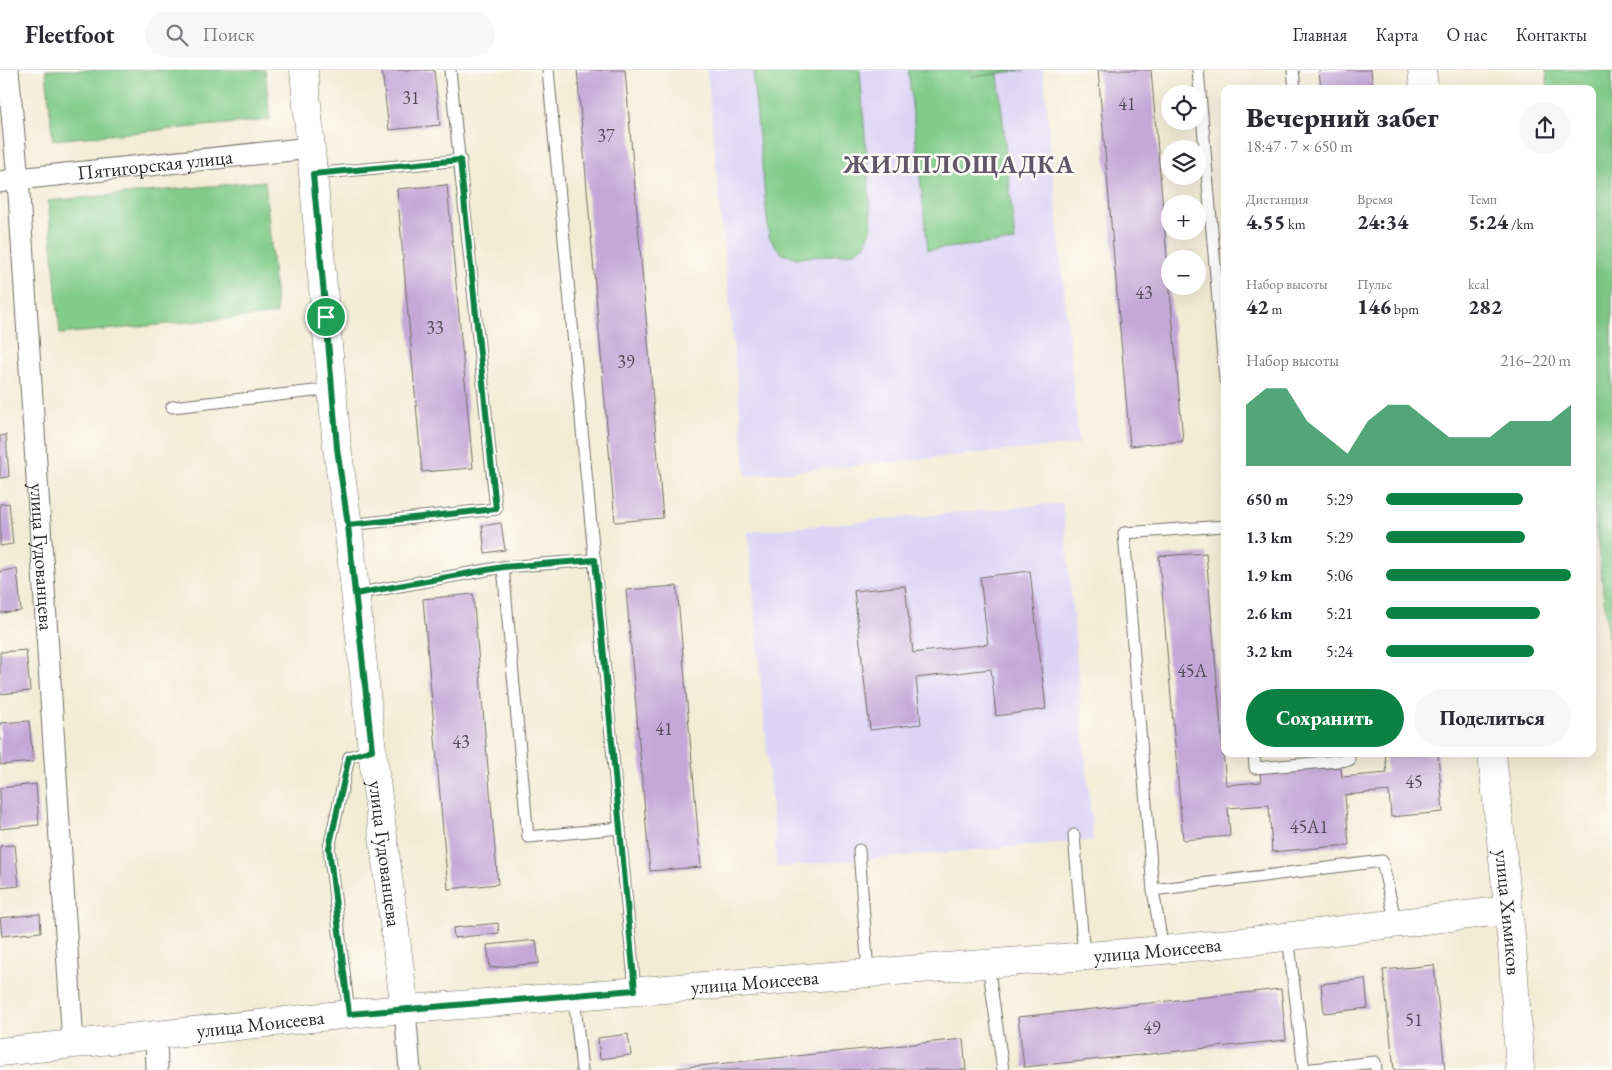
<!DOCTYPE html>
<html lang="ru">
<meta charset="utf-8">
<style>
:root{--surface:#fff;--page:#f7f7f7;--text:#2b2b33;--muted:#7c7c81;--line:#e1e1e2;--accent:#0b8043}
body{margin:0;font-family:"EB Garamond",serif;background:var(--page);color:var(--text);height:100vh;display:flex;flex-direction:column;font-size:19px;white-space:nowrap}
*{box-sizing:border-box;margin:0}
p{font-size:16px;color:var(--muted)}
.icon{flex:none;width:28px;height:28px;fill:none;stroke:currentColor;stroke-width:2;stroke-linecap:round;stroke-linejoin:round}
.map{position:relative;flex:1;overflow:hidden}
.sheet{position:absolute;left:1221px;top:15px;width:375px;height:672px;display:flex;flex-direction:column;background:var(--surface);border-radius:10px;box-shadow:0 5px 20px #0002}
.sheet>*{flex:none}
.fabs{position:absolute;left:1161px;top:15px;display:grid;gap:10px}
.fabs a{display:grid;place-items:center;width:45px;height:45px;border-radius:50%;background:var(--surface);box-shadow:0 5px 20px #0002;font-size:25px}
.pin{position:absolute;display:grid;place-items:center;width:42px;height:42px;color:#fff;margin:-21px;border:2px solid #fff;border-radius:50%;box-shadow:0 1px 5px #0007}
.round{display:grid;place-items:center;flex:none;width:52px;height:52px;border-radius:26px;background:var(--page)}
.overview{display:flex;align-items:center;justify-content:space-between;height:85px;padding:0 25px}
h1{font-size:28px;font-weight:800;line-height:38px}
.metrics{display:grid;grid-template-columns:repeat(3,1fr);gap:8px;height:85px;padding:5px 25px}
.metrics div{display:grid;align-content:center}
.metrics b{font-size:21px;font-weight:800}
.metrics small{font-size:14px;font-weight:400}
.metrics p{font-size:14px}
.chart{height:140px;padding:10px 25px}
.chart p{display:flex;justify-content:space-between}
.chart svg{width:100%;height:90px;margin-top:5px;fill:var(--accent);opacity:.7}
.cta{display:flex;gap:10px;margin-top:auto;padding:10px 25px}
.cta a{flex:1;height:58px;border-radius:30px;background:var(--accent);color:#fff;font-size:20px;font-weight:800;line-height:58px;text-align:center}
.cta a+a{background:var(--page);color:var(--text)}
ul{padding:0 25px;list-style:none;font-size:16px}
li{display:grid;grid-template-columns:80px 60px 1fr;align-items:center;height:38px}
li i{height:12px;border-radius:6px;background:var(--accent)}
header{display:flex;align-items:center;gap:30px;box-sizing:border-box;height:70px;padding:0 25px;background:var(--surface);border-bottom:1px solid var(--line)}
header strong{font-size:24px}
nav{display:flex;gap:28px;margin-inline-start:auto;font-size:18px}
.search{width:350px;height:45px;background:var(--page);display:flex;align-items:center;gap:12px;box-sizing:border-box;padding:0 18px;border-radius:28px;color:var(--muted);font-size:19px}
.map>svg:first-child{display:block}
.built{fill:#ddd5f6}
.green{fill:#82cc89;stroke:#567c5a}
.building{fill:#c5a8d8}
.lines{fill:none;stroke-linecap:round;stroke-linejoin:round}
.service-casing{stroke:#716f66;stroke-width:13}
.minor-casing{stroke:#716f66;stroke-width:23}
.tertiary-casing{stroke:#716f66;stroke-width:29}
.service{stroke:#fff;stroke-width:11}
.minor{stroke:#fff;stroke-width:21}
.tertiary{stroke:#fff;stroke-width:28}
.route-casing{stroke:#fff;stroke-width:10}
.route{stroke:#0b8043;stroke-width:6}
.labels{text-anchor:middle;stroke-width:5;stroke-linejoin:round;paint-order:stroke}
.number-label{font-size:18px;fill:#524a56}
.street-label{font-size:20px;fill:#2b2b2b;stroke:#fdfcf7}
.district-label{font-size:25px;font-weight:bold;letter-spacing:1px;fill:#615768;stroke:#fdfcf7}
</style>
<header>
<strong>Fleetfoot</strong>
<div class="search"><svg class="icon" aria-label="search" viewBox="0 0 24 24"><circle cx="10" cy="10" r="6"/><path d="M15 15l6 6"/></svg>Поиск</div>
<nav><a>Главная</a><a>Карта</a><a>О нас</a><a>Контакты</a></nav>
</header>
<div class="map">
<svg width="1612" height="1000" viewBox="0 0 1612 1000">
<rect width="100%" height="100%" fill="#fdfcf7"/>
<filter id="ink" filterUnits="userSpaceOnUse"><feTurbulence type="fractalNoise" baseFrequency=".02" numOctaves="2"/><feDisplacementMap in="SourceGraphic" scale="10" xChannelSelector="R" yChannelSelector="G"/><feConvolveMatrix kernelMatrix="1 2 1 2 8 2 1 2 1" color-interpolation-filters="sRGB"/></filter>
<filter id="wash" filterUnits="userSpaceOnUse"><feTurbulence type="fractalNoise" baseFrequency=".0096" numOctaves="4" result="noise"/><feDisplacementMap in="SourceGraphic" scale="20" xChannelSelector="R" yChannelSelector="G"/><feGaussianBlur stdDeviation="1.12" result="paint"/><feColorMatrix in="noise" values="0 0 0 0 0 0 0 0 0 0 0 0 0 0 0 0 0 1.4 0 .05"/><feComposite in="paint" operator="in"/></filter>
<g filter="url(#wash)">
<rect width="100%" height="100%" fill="#f3ecd5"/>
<g class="built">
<polygon points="707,0 1043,0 1079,374 746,406"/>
<polygon points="1063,433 1093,770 777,797 748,462"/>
</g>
<g class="green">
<polygon points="46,0 265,0 270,50 53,70"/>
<polygon points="755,0 860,0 872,158 865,175 853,183 798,188 782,184 769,167 753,8"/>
<polygon points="908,0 1025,0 971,7 998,4 1015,171 928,180"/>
<polygon points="1546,0 1612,0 1612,601 1592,423 1592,19 1548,19"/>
<polygon points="265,111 277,244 60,264 48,131"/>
</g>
<g id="blocks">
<g class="building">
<polygon points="382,0 434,0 440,55 389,60"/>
<polygon points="577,0 625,0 663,448 615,452"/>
<polygon points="1098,0 1151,0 1183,371 1130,376"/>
<polygon points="1319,0 1371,0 1373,19 1321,19"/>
<polygon points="447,115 473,398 422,402 397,119"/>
<polygon points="6,365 9,407 0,408 0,366"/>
<polygon points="9,433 13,474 0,476 0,434"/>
<polygon points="501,453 505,480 485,483 482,456"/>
<polygon points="1206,483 1226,715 1261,712 1260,703 1341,697 1342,707 1387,703 1385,684 1438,684 1443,742 1391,747 1389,721 1345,725 1349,775 1272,782 1269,735 1228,738 1230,766 1183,770 1159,486"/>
<polygon points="17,499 21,541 0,543 0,501"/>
<polygon points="1030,501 1046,639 996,646 991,599 916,608 921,654 870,660 854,521 905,516 913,583 988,574 980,507"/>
<polygon points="677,516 701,797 650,801 626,520"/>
<polygon points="473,524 498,814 448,819 423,529"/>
<polygon points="26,580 30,621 0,624 0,582"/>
<polygon points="29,651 33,692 0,695 0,653"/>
<polygon points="36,714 39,755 0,759 0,718"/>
<polygon points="15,775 19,816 0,818 0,776"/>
<polygon points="40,844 41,862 2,866 0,848"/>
<polygon points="498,853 499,863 454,868 453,858"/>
<polygon points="536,870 539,893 490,898 487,875"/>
<polygon points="1434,895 1445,1000 1394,1000 1383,900"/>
<polygon points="1365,909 1368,938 1324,943 1321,914"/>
<polygon points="1281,919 1286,970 1024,997 1018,947"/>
<polygon points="628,964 631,985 600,989 598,968"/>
<polygon points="963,969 966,1000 677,1000 677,998"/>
</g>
</g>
</g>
<g filter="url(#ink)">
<use href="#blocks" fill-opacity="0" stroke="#716f66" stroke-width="1"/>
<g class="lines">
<g class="service-casing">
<g id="service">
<polyline points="548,0 635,920"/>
<polyline points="1198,0 1225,310"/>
<polyline points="1293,0 1295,19"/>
<polyline points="313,104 461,90"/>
<polyline points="172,337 332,319"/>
<polyline points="348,455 496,439 450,0"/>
<polyline points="503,497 528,767 620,758"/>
<polyline points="355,524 503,497 595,490"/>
<polyline points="1254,684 1255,698 1349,690 1349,684"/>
<polyline points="1074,765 1084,887"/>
<polyline points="859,780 868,903"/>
<polyline points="1153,820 1382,791 1396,854"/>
<polyline points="1288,866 1304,1000 1375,992 1376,1000"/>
<polyline points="1163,880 1153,820 1124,463 1225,456"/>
<polyline points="988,894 1003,1000"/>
<polyline points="574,925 582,1000"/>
<polyline points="349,944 329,778 349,687 372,680"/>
</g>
</g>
<g class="minor-casing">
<g id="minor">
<path id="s1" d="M8,0l10,109 55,865"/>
<path id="s2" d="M0,112l18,-3 293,-31"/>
<polyline points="405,940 410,1000"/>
<polyline points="156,965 157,1000"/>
</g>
</g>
<g class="tertiary-casing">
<g id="tertiary">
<path id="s3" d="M304,0l33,377 11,78 24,225 33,260"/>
<polyline points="1422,0 1424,19"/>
<path id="s4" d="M1492,684l20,191 8,125"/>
<path id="s5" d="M0,982l358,-39 805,-63 87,-9 258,-31"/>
</g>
</g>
<use href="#service" class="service"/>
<use href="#minor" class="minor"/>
<use href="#tertiary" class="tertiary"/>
</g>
</g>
<g class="lines" filter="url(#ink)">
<g class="route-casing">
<polyline id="route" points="326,247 337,378 348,455 372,680 349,687 329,778 349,944 635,920 595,490 503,497 355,524 348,455 496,439 460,90 313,104 326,247"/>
</g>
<use href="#route" class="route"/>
</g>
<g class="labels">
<g class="number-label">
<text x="411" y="34">31</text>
<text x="1127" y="40">41</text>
<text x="606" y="72">37</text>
<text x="1144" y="229">43</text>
<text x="435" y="264">33</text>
<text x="626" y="298">39</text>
<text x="1192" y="607">45А</text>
<text x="664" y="665">41</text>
<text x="461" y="678">43</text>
<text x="1414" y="718">45</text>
<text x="1309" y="763">45А1</text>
<text x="1414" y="956">51</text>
<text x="1152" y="964">49</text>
</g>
<g class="street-label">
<text dy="7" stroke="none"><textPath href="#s2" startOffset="156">Пятигорская улица</textPath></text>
<text dy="7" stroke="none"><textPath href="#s1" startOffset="488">улица Гудованцева</textPath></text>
<text dy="7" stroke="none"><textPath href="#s3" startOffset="788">улица Гудованцева</textPath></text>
<text dy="7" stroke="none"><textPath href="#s4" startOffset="159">улица Химиков</textPath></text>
<text dy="7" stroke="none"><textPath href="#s5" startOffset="1162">улица Моисеева</textPath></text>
<text dy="7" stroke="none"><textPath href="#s5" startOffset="758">улица Моисеева</textPath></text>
<text dy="7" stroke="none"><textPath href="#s5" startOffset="262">улица Моисеева</textPath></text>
</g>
<g class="district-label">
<text x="959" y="103">ЖИЛПЛОЩАДКА</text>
</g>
</g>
</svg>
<div class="fabs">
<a><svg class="icon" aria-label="locate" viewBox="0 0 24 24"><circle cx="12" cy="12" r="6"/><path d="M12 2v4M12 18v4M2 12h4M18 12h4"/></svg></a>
<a><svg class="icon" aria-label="layers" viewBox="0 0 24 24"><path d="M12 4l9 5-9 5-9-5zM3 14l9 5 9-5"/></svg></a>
<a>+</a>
<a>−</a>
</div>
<div class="pin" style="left:326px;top:247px;background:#1e9e55"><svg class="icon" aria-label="arrive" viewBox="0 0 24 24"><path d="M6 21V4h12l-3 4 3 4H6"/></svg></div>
<section class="sheet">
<div class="overview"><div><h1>Вечерний забег</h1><p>18:47 · 7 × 650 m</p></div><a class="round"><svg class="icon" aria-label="share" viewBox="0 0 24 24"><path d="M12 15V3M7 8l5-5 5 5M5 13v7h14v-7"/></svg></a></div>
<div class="metrics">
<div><p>Дистанция</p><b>4.55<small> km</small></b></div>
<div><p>Время</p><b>24:34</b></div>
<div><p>Темп</p><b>5:24<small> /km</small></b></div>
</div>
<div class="metrics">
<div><p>Набор высоты</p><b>42<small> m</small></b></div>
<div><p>Пульс</p><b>146<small> bpm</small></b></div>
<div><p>kcal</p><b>282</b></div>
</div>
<div class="chart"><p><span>Набор высоты</span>216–220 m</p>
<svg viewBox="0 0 160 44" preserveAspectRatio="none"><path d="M0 44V14L10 6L20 6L30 22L40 30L50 38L60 22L70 14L80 14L90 22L100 30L110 30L120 30L130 22L140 22L150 22L160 14V44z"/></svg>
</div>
<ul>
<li><b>650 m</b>5:29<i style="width:74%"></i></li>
<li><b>1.3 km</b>5:29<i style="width:75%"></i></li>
<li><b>1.9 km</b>5:06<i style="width:100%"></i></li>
<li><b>2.6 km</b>5:21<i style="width:83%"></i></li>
<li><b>3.2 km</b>5:24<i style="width:80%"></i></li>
</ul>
<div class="cta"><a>Сохранить</a><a>Поделиться</a></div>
</section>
</div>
